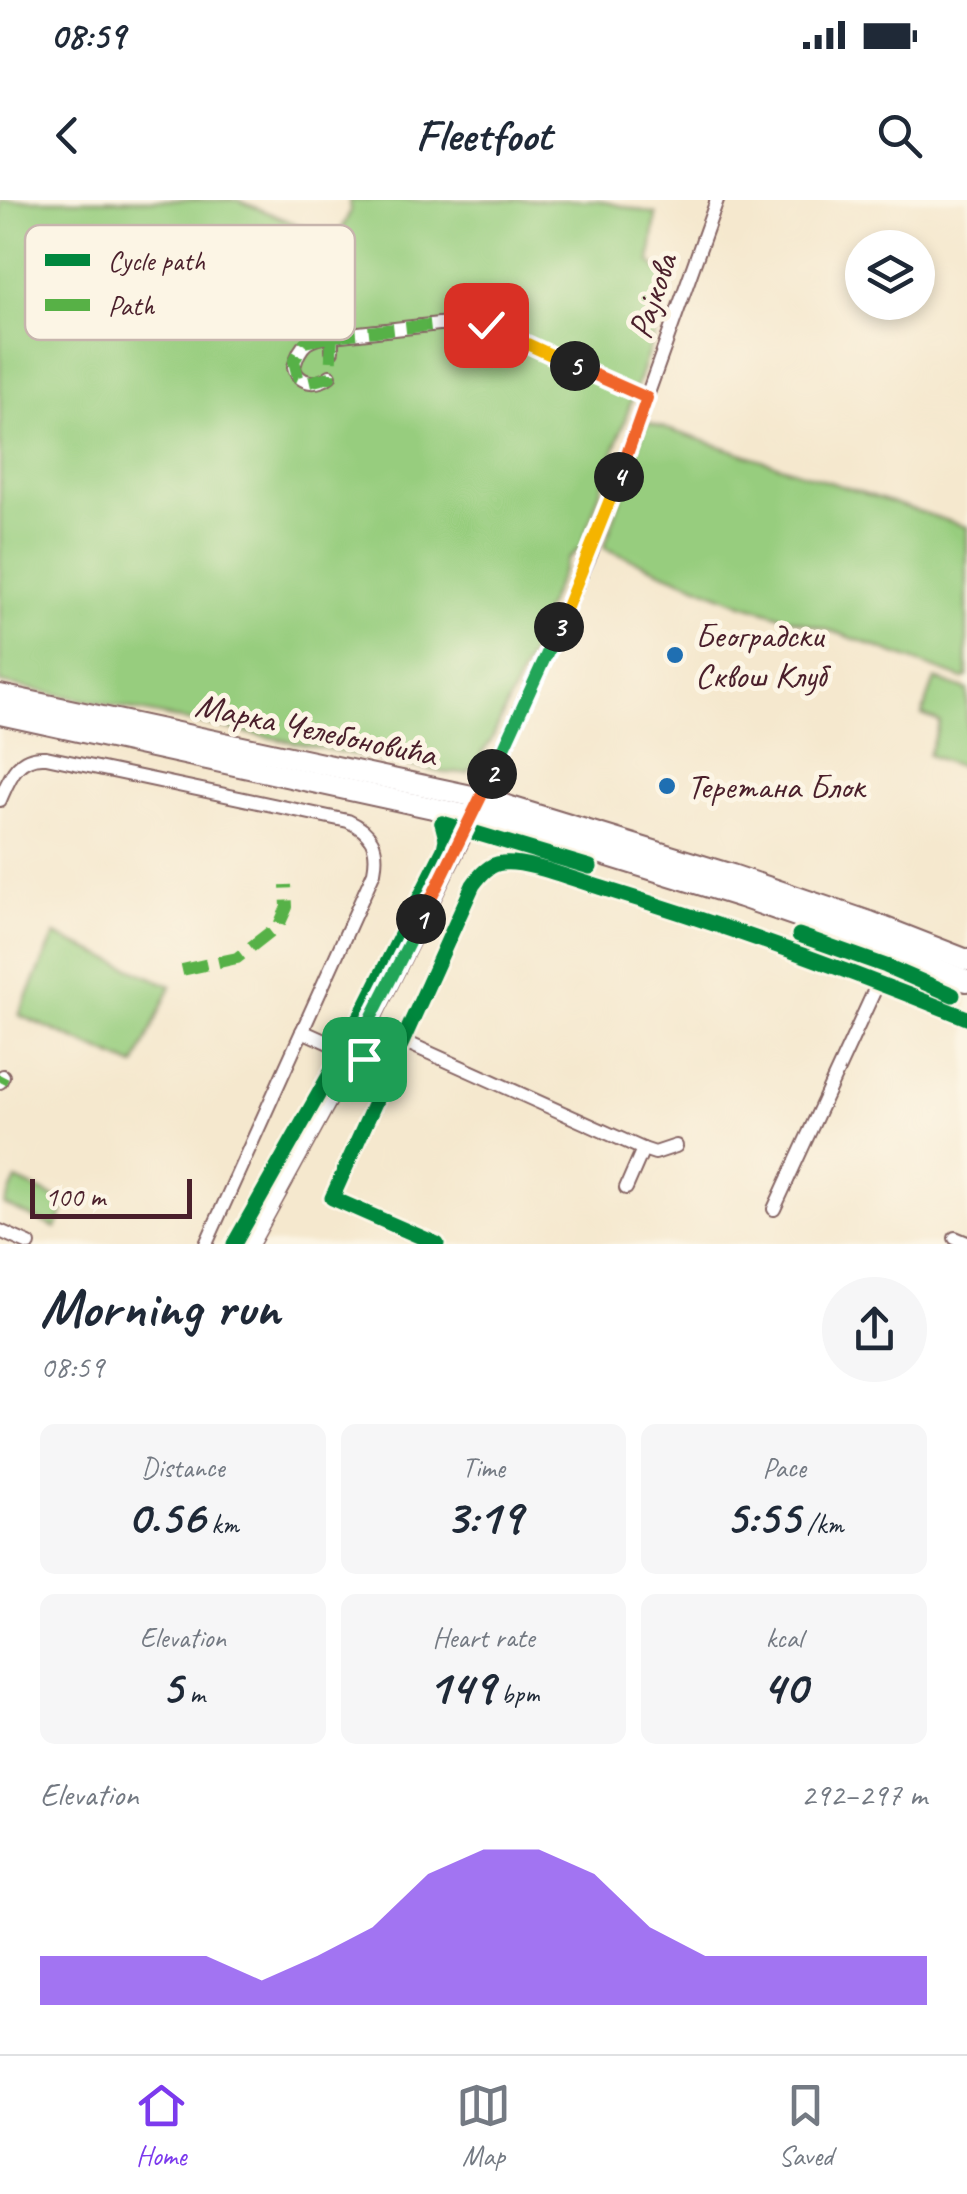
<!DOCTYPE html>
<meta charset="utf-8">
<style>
:root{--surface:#fff;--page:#f6f6f7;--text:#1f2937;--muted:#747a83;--line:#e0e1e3;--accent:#7c3aed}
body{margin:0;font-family:Caveat,sans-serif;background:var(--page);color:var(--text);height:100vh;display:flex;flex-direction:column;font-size:38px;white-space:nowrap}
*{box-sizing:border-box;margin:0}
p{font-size:32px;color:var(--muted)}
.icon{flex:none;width:55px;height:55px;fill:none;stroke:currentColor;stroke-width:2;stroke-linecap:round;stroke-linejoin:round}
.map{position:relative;height:1044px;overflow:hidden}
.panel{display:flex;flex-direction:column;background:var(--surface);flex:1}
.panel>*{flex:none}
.fabs{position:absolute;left:845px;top:30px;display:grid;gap:20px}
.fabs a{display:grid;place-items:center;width:90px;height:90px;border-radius:50%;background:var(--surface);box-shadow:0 5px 15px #0003;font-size:50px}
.scale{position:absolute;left:30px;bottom:25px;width:162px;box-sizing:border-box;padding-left:10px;border:5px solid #4a1f2b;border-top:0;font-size:28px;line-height:35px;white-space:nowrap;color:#4a1f2b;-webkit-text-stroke:8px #fcf5e5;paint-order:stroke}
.pin{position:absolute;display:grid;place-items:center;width:85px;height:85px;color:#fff;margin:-42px;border-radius:20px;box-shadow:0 5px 15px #0006}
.km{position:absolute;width:50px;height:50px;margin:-25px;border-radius:50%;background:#222;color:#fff;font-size:28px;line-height:50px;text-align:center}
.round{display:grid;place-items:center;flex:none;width:105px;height:105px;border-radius:52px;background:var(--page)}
.overview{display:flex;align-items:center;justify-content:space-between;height:170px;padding:0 40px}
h1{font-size:55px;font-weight:700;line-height:75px}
.figures{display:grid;grid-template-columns:repeat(3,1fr);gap:15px;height:170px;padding:10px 40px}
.figures div{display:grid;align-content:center;border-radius:15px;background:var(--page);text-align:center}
.figures b{font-size:50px;font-weight:700}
.figures small{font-size:28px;font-weight:400}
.figures p{font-size:28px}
.chart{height:280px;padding:20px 40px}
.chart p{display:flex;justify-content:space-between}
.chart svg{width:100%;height:180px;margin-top:10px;fill:var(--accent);opacity:.7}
.status{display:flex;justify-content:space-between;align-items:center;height:70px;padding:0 50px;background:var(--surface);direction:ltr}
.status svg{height:28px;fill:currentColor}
header{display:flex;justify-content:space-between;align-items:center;height:130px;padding:0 40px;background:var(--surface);font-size:45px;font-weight:700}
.tab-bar{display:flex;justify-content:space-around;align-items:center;height:140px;border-top:2px solid var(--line);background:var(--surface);font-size:28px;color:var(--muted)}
.tab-bar a{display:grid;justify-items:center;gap:5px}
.tab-bar .selected{color:var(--accent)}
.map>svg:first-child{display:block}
.green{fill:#97cd7e;stroke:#707654;stroke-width:2.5}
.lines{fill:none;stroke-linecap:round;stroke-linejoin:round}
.street-casing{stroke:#866564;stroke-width:16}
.secondary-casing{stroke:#866564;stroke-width:21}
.primary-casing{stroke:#866564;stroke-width:24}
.street{stroke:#fff;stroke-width:12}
.secondary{stroke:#fff;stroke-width:18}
.primary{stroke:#fff;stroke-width:20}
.quiet{stroke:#57b146;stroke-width:12;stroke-dasharray:25 12;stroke-linecap:butt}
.cycleway-casing{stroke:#fcf5e5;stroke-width:21}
.cycleway{stroke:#00873e;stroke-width:15}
.split-1-casing{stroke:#fff;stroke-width:20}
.split-2-casing{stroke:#fff;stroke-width:20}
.split-3-casing{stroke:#fff;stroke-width:20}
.split-4-casing{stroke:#fff;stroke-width:20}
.split-5-casing{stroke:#fff;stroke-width:20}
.split-6-casing{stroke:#fff;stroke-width:20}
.split-1{stroke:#22a559;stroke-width:12}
.split-2{stroke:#f0652b;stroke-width:12}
.split-3{stroke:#22a559;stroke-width:12}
.split-4{stroke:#f5b400;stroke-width:12}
.split-5{stroke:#f0652b;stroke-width:12}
.split-6{stroke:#f5b400;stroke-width:12}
.poi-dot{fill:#1f6fb2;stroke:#fcf5e5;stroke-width:4}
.labels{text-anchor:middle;stroke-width:10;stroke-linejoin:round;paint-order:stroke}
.street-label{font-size:35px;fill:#4a1f2b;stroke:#fcf5e5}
.poi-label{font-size:35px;fill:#4a1f2b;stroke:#fcf5e5;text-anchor:start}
.key{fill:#fcf5e5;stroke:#c7b5ad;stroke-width:2.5}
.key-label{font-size:28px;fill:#4a1f2b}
</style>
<div class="status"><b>08:59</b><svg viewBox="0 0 49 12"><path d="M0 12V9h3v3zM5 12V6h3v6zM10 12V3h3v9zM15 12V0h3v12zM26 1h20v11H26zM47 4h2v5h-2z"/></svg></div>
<header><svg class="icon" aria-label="back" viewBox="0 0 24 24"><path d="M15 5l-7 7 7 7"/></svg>Fleetfoot<svg class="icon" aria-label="search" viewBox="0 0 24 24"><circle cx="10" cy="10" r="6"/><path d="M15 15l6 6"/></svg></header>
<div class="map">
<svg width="967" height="1044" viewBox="0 0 967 1044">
<rect width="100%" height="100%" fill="#fcf5e5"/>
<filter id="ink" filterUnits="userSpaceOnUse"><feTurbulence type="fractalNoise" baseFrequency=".01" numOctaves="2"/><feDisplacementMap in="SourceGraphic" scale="20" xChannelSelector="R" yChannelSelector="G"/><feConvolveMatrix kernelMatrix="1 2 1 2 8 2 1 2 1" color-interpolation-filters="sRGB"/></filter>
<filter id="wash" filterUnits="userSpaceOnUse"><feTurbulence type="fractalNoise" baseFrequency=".0048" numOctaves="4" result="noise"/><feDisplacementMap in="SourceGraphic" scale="40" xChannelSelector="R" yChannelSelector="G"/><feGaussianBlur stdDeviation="2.25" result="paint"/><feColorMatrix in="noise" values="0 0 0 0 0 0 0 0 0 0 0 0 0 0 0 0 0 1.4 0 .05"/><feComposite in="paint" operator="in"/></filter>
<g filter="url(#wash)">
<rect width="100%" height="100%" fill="#f5e8ce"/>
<g class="green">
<polygon points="0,0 238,0 336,41 350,12 349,0 597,0 656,14 650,62 672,84 581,347 568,359 537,429 537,439 491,541 468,573 445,573 0,483"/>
<polygon points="646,222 967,327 967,477 963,479 841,434 742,404 604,348"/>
<polygon points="935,479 967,490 967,569 928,555 940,522 922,515"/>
<polygon points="55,735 171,786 135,866 19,815"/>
<polygon points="16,980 67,1003 56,1028 4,1005"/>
</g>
</g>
<g filter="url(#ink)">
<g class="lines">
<g class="street-casing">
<g id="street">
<polyline points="332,136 475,120 647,198"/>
<path d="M330,176c-13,10 -32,8 -36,-9 6,-24 15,-29 38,-31v15"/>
<polyline points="481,598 591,353 717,0"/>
<path d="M0,600c10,-23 17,-45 46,-43l302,64c24,11 31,26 26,51l-168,372"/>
<polyline points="302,831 389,870"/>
<polyline points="403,841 643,949 626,988"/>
<polyline points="0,882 3,876"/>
<polyline points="643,949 655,953 676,946"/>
<polyline points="774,1009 894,748"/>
<polyline points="0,1031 29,1044"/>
<polyline points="955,1038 967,1043"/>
<path d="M437,1044l-105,-46 141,-313c7,-10 16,-21 29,-22 25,-3 72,17 97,24 125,38 247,82 368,131"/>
</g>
</g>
<g class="secondary-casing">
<polyline id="secondary" points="249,1044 362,837 476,608"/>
</g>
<g class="primary-casing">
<g id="primary">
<polyline points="0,495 481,598 732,675 870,722 967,760"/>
<polyline points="0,514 502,623 741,697 863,739 967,781"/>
</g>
</g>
<use href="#street" class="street"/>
<use href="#secondary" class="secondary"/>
<use href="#primary" class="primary"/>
<g class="quiet">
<polyline points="332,136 475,120 647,198"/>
<polygon points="332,136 330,177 309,182 298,177 294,161 305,142"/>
<polyline points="182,770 237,758 279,725 287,707 286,685"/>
<polyline points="0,882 3,876"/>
</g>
<g class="cycleway-casing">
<g id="cycleway">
<polyline points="442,623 590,667"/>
<polyline points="799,735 886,766 953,795"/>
<polyline points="234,1044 344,849 444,649 446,639 442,623"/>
<path d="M437,1044l-105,-46 141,-313c7,-10 16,-21 29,-22 25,-3 72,17 97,24 125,38 247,82 368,131"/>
</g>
</g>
<use href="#cycleway" class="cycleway"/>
</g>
</g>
<g class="lines" filter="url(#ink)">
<g class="split-1-casing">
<polyline id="split-1" points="364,859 353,854 421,719"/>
</g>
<g class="split-2-casing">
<polyline id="split-2" points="421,719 492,574"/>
</g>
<g class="split-3-casing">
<polyline id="split-3" points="492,574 559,427"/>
</g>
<g class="split-4-casing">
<polyline id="split-4" points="559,427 619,277"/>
</g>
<g class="split-5-casing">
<polyline id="split-5" points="575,166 647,198 619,277"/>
</g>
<g class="split-6-casing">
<polyline id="split-6" points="486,125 575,166"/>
</g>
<use href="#split-1" class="split-1"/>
<use href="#split-2" class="split-2"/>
<use href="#split-3" class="split-3"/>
<use href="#split-4" class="split-4"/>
<use href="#split-5" class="split-5"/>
<use href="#split-6" class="split-6"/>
</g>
<g class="poi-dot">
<circle cx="675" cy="455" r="10"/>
<circle cx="667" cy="586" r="10"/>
</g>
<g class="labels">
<g class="street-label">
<text transform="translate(652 96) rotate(-71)" y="12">Рајкова</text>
<text transform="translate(316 529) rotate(12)" y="12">Марка Челебоновића</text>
</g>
<g class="poi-label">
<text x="695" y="447">Београдски<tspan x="695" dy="40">Сквош Клуб</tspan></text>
<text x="687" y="598">Теретана Блок</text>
</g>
</g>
<rect x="25" y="25" width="330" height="115" rx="15" class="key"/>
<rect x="45" y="54" width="45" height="12" fill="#00873e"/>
<rect x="45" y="99" width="45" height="12" fill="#57b146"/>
<g class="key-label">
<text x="108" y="70">Cycle path</text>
<text x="108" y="115">Path</text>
</g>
</svg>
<div class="fabs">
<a><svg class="icon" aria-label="layers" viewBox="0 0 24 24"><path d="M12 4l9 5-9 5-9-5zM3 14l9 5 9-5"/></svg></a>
</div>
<div class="scale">100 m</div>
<div class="pin" style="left:364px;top:859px;background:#1e9e55"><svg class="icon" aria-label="arrive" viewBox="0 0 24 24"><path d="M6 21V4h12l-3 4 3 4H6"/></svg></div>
<div class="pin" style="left:486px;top:125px;background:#d93025"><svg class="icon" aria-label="check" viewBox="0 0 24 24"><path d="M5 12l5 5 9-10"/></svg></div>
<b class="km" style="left:421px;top:719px">1</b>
<b class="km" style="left:492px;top:574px">2</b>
<b class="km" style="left:559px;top:427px">3</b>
<b class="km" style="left:619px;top:277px">4</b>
<b class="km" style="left:575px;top:166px">5</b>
</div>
<section class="panel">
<div class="overview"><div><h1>Morning run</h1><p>08:59</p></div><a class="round"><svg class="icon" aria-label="share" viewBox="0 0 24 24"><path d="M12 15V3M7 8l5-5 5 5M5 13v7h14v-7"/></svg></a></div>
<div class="figures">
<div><p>Distance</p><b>0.56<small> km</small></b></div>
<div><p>Time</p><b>3:19</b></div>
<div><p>Pace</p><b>5:55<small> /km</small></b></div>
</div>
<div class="figures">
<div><p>Elevation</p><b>5<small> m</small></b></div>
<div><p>Heart rate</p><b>149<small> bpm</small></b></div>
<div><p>kcal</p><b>40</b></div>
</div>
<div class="chart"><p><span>Elevation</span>292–297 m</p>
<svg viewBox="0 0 160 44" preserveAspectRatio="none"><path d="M0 44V32L10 32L20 32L30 32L40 38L50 32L60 25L70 12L80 6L90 6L100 12L110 25L120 32L130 32L140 32L150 32L160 32V44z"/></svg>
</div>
</section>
<nav class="tab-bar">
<a class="selected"><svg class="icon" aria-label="home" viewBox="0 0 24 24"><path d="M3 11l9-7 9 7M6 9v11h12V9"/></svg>Home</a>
<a><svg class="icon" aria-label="map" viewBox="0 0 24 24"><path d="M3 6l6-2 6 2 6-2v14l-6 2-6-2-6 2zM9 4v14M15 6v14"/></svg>Map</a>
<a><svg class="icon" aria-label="saved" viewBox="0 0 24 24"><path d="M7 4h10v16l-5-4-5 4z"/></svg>Saved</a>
</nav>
